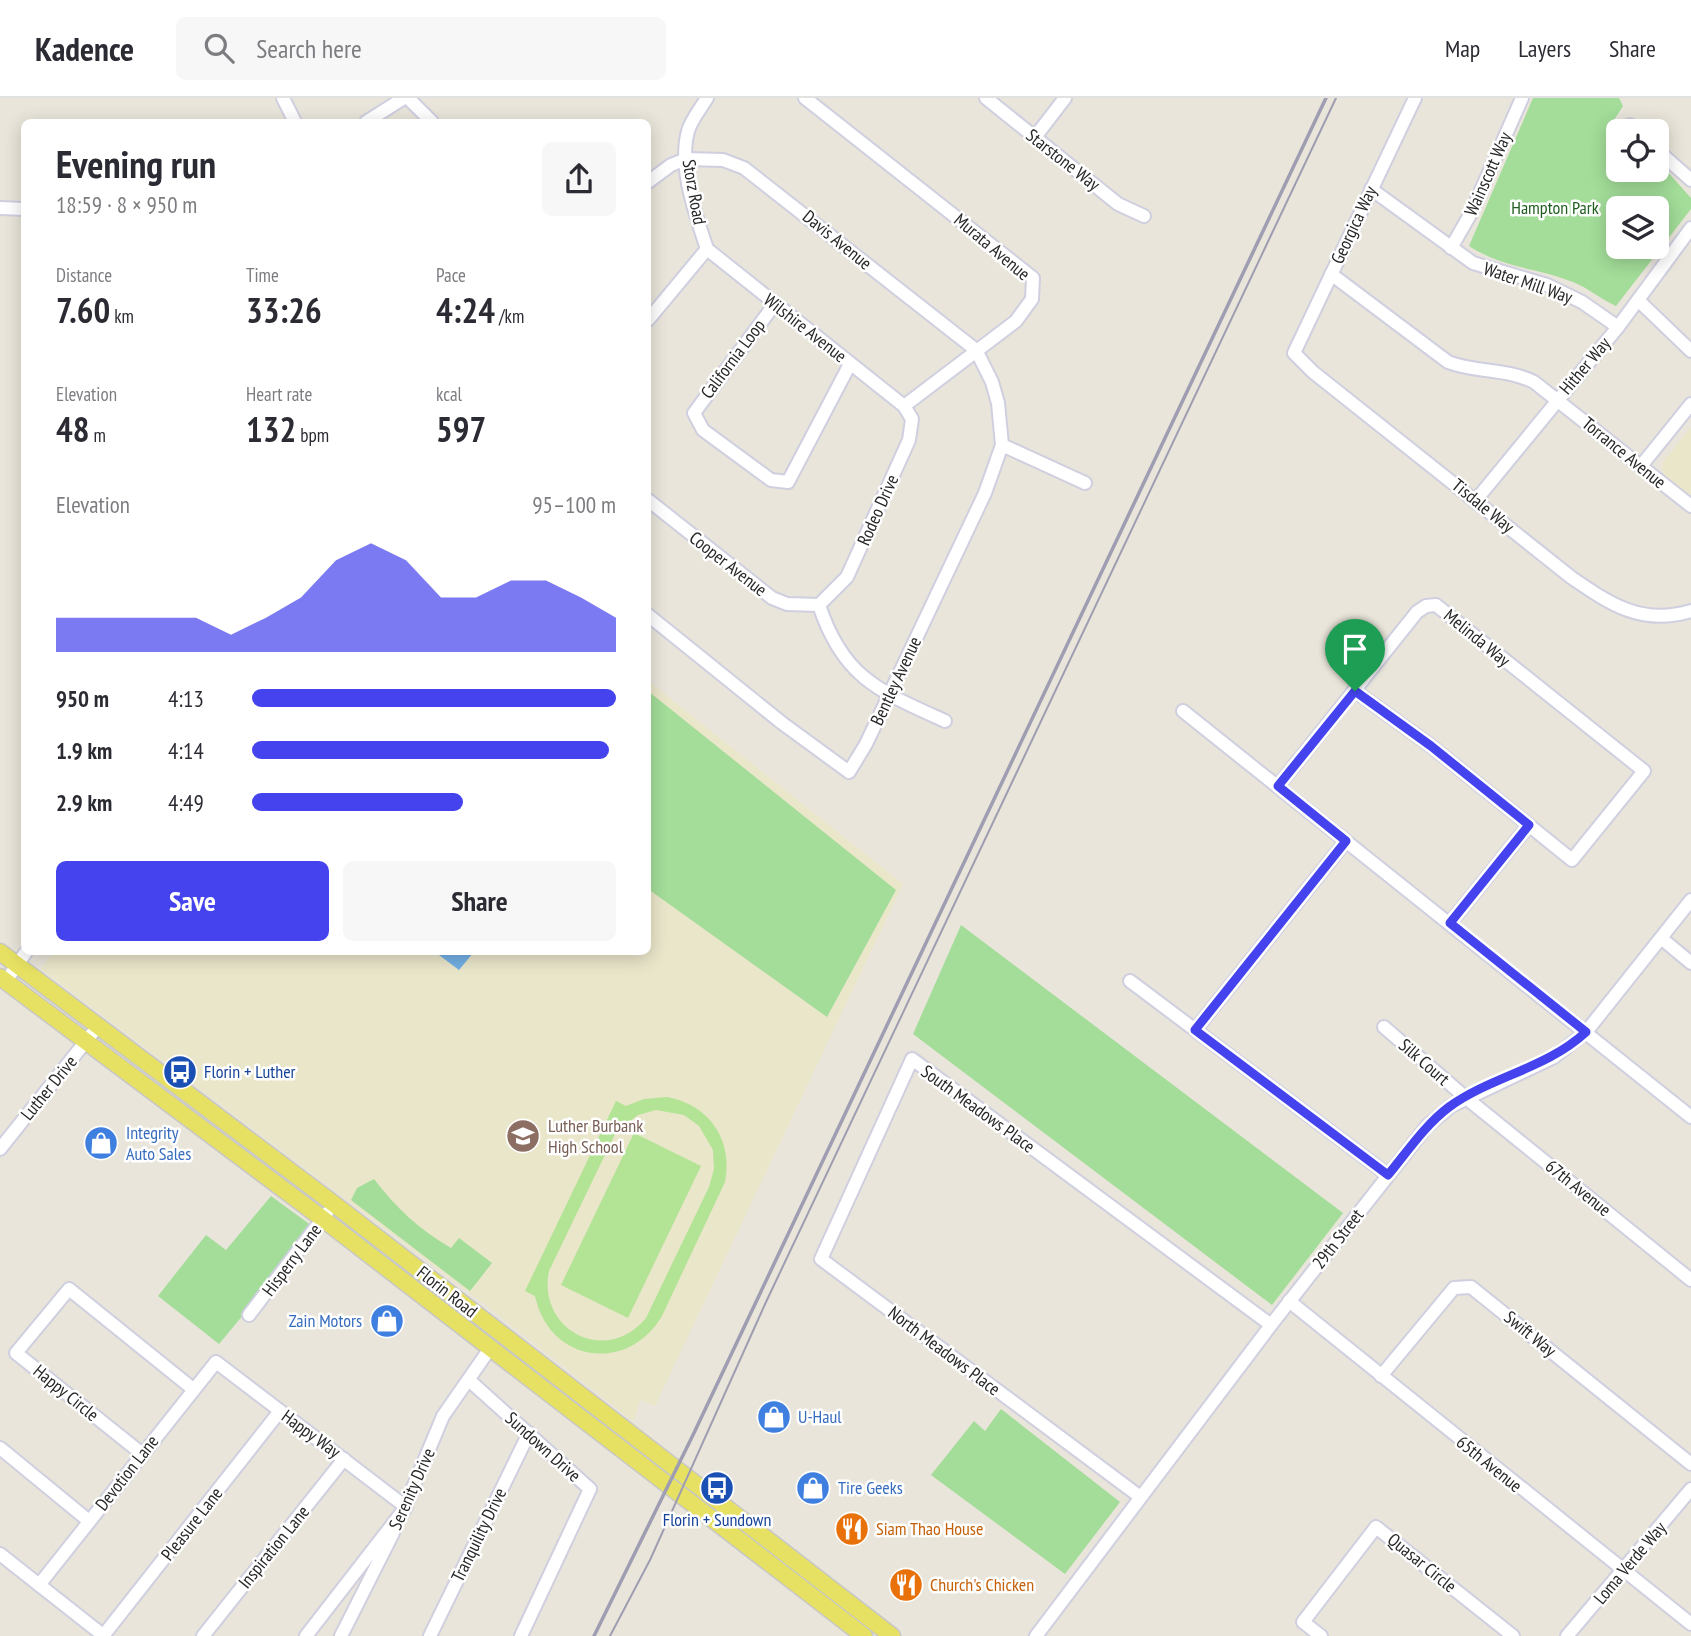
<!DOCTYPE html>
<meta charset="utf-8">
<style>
:root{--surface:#fff;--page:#f7f7f7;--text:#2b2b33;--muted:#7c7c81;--line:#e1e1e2;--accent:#4443ed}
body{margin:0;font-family:"PT Sans Narrow",sans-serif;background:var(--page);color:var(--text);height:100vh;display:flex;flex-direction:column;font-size:26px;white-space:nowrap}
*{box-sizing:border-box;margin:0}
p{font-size:23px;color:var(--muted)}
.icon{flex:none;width:38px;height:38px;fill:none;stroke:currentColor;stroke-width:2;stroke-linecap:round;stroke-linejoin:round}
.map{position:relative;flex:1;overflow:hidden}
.sheet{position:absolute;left:21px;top:21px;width:630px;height:836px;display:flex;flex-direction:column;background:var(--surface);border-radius:10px;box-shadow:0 4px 18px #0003}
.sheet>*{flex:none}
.controls{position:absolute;left:1606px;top:21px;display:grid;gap:14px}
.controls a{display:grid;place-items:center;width:63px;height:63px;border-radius:10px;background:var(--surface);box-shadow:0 4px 18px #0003;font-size:35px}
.pin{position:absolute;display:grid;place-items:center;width:60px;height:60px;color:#fff;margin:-72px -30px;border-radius:50% 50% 50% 0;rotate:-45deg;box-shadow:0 0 7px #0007}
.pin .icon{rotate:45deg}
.round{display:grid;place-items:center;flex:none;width:74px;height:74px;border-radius:10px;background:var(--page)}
.headline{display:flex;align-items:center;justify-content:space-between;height:119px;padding:0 35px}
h1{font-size:38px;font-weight:700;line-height:52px}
.metrics{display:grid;grid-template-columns:repeat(3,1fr);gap:10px;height:119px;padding:7px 35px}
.metrics div{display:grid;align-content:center}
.metrics b{font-size:35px;font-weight:700}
.metrics small{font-size:19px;font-weight:400}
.metrics p{font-size:19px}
.chart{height:196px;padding:14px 35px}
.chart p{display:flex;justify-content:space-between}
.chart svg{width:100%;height:126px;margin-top:7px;fill:var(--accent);opacity:.7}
.button{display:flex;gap:14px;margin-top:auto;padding:14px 35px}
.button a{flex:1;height:80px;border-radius:10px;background:var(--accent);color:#fff;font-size:28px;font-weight:700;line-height:80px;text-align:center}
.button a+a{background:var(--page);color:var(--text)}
ul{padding:0 35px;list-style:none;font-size:23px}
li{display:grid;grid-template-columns:112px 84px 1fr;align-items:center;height:52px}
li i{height:18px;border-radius:9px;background:var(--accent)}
header{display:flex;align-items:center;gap:42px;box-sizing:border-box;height:98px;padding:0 35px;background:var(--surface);border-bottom:2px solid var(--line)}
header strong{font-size:33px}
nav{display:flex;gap:38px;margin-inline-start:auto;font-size:24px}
.search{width:490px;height:63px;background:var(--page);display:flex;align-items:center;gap:18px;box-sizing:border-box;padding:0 24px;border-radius:10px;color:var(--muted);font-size:26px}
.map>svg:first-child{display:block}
.education{fill:#eae6ca}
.green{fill:#a3dd99;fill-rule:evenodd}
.pitch{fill:#b3e395;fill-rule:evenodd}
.water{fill:#73b0e5}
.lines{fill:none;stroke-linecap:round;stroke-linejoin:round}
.minor-casing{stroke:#cfcfe0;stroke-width:16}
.major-casing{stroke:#c7c7c7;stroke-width:19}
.minor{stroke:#fff;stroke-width:12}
.major{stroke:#e6e162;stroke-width:16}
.tram{stroke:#9e9db1;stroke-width:2}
.rail{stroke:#9e9db1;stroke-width:3.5}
.route-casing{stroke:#fff;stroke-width:14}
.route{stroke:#4443ed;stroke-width:9}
.labels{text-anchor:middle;stroke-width:5;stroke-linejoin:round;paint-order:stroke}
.street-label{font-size:18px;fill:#272727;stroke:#fff}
.park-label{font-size:18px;fill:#1f5e1e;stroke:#fff}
.transit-label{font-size:18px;fill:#164399;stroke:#fff;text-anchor:start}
.education-label{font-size:18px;fill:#785e54;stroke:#fff;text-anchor:start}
.shop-label{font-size:18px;fill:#366cbe;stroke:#fff;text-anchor:start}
.food-label{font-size:18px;fill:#c56008;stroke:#fff;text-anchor:start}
</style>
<header>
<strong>Kadence</strong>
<div class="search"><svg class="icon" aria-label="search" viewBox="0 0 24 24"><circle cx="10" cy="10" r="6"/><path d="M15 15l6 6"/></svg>Search here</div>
<nav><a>Map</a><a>Layers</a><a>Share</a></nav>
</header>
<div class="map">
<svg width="1691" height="1538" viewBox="0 0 1691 1538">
<rect width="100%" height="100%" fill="#e9e5da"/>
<g class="education">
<polygon points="1691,329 1691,399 1663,377 1662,365"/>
<polygon points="648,583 903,786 655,1308 640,1302 634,1324 484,1206 41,871 53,854 648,854"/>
</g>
<g class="green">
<path d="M1533,0h86l4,8 -14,22 2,13 8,5v24h38v-10l34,38v11l-75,97c-15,-7 -28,-18 -43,-24 -38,-15 -68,-13 -104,-36zM1657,110v39h-38v-39z"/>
<polygon points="648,593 896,792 827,919 648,791"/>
<polygon points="961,827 1343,1115 1272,1207 913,936"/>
<path d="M374,1081c22,29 46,51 77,69l8,-10 33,25 -22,28 -119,-91 6,-12z"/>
<polygon points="271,1098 312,1128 308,1139 219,1246 158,1198 206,1137 226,1152"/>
<polygon points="1001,1311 1120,1404 1065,1476 931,1377 974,1323 985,1333"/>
</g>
<g class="pitch">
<path d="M667,999c43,8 66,43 58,85l-63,134c-34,58 -113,47 -127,-20l-10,-5 91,-190 10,5 18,-7zM656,1012l28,5 15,11 14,24 1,19 -5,18 -63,131c-39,48 -109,13 -97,-47l67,-139 22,-17z"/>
<polygon points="634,1035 701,1068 628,1220 561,1187"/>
</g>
<polygon class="water" points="435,854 471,854 473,855 459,872"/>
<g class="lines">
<g class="minor-casing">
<g id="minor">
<polyline points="283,0 295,24"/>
<polyline points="408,0 432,24"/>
<polyline points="805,0 1033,180 1032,201 1016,223 904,308"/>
<polyline points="986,0 1118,106 1144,118"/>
<path d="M1415,0l-121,255 19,19 259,206c38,26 70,48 119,33"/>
<polyline points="366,24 404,0"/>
<polyline points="1630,27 1637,33"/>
<polyline points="1035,39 1065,0"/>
<polyline points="1657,52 1691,82"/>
<polyline points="648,84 671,67 686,61 723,62 744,70 976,252 992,284 998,305 1002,347 985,395 866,646 849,674 782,625 648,517"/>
<polyline points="1371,91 1473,165 1547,187 1582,204 1618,229"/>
<polyline points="0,110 24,111"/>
<polyline points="1451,150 1471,115 1522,0"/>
<polyline points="707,151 904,308 912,321 909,342 847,479 819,507"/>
<path d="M707,151c-11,-34 -29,-81 -19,-118 3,-11 13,-23 19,-33"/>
<path d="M1331,176l117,88c28,11 58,6 86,20l157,124"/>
<polyline points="1638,202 1691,253"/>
<polyline points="774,207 694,315 703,332 771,382 788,384 850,266"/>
<polyline points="648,222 707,151"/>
<polyline points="1002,347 1085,385"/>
<polyline points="1641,368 1691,306"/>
<polyline points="648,402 772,500 787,506 819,507"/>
<polyline points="1476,402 1618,229 1691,130"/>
<path d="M819,507c24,73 60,86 126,116"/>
<polyline points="1183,613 1691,1019"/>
<polyline points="1278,688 1417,514 1426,508 1436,507 1644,673 1572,762 1431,648 1355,593"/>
<polyline points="1450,825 1529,727"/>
<polyline points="1661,840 1691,865"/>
<polyline points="6,883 26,854"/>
<polyline points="1130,883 1388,1077"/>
<polyline points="1384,929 1465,999 1691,1182"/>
<polyline points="1195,932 1346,743"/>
<polyline points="0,1051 98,928"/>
<polyline points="1289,1203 1691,1526"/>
<polyline points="249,1217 327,1115"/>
<polyline points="1381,1278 1454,1190 1471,1189 1691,1366"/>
<polyline points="470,1283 590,1391 521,1538"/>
<polyline points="0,1350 89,1423"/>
<polyline points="141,1355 16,1255 69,1191 193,1291"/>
<polyline points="1139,1398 821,1161 912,961 1271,1227"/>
<polyline points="402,1416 443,1318 491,1249"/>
<polyline points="0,1456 104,1538"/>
<polyline points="39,1487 216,1264 406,1409 306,1538"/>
<polyline points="103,1538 280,1313"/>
<polyline points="203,1538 344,1361"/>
<polyline points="341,1538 393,1435"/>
<polyline points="430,1538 529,1335"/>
<polyline points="1036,1538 1271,1227 1427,1028 1451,1008 1554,959 1586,934 1691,802"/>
<polyline points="1321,1538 1303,1524 1376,1429 1513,1538"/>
<polyline points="1567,1538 1691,1391"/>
</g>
</g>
<g class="major-casing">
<g id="major">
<polyline points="0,854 334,1106 892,1538"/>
<polyline points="0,879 323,1121 864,1538"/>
</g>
</g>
<use href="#minor" class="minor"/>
<use href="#major" class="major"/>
<polyline class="tram" points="610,1538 650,1462 766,1204 1336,0"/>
<polyline class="rail" points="594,1538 693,1337 1326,0"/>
</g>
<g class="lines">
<g class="route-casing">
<path id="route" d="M1355,593l76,55 98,79 -79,98 136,109c-40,37 -94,44 -137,75 -24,18 -42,45 -61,68l-193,-145 151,-189 -68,-55z"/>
</g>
<use href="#route" class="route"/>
</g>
<defs>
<g id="bus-disc" transform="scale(1.75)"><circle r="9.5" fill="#1a4fb4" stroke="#fff"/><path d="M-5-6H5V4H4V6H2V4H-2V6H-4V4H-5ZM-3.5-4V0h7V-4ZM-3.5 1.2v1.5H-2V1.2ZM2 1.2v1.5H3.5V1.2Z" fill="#fff"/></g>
<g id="school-disc" transform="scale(1.75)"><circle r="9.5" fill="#8d6e63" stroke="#fff"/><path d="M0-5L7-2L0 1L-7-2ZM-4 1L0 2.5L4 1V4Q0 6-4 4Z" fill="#fff"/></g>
<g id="shop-disc" transform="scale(1.75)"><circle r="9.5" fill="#3f7fe0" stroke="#fff"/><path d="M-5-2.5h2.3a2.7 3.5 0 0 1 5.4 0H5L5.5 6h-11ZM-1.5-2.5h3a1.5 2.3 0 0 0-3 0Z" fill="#fff"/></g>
<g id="restaurant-disc" transform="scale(1.75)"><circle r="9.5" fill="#e8710a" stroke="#fff"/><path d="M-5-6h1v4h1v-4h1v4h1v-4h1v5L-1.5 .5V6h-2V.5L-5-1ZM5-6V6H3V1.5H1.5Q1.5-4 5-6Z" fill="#fff"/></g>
</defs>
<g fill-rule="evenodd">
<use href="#bus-disc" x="180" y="974"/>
<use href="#school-disc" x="523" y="1038"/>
<use href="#shop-disc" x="101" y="1045"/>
<use href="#shop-disc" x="387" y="1223"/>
<use href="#shop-disc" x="774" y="1319"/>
<use href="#bus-disc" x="717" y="1390"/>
<use href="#shop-disc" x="813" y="1390"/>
<use href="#restaurant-disc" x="852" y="1431"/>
<use href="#restaurant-disc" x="906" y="1487"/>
</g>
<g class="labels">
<g class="street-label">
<text transform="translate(1063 62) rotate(38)" y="6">Starstone Way</text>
<text transform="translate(1488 76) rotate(-66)" y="6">Wainscott Way</text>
<text transform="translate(694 94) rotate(80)" y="6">Storz Road</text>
<text transform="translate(1354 127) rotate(-65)" y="6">Georgica Way</text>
<text transform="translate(837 142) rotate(39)" y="6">Davis Avenue</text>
<text transform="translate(992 149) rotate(40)" y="6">Murata Avenue</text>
<text transform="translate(1528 185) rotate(19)" y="6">Water Mill Way</text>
<text transform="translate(805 230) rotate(38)" y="6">Wilshire Avenue</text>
<text transform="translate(733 261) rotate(-53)" y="6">California Loop</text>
<text transform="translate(1585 268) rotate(-50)" y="6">Hither Way</text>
<text transform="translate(1624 355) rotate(39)" y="6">Torrance Avenue</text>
<text transform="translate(1483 408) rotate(39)" y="6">Tisdale Way</text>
<text transform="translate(878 412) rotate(-66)" y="6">Rodeo Drive</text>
<text transform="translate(728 466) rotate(38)" y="6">Cooper Avenue</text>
<text transform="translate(1477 540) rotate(39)" y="6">Melinda Way</text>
<text transform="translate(896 583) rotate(-65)" y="6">Bentley Avenue</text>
<text transform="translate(1424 964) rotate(41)" y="6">Silk Court</text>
<text transform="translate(49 990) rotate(-51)" y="6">Luther Drive</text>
<text transform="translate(978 1011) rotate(36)" y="6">South Meadows Place</text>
<text transform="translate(1578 1090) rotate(39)" y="6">67th Avenue</text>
<text transform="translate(1338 1141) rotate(-52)" y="6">29th Street</text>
<text transform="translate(292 1162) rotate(-53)" y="6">Hisperry Lane</text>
<text transform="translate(447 1194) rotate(38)" y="6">Florin Road</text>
<text transform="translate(1530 1236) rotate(39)" y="6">Swift Way</text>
<text transform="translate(944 1253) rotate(37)" y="6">North Meadows Place</text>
<text transform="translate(66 1295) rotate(39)" y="6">Happy Circle</text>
<text transform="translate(311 1336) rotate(36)" y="6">Happy Way</text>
<text transform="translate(543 1349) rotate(42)" y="6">Sundown Drive</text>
<text transform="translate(1489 1366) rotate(39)" y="6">65th Avenue</text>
<text transform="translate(127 1375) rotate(-52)" y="6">Devotion Lane</text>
<text transform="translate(412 1391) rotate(-66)" y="6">Serenity Drive</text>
<text transform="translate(192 1426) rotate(-52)" y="6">Pleasure Lane</text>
<text transform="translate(479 1437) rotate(-64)" y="6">Tranquility Drive</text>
<text transform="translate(274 1449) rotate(-51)" y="6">Inspiration Lane</text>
<text transform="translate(1422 1465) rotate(39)" y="6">Quasar Circle</text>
<text transform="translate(1630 1465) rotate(-50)" y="6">Loma Verde Way</text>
</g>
<g class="park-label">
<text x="1555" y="116">Hampton Park</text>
</g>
<g class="transit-label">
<text x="204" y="980">Florin + Luther</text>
<text x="717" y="1428" text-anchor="middle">Florin + Sundown</text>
</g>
<g class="education-label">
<text x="548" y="1034">Luther Burbank<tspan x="548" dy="21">High School</tspan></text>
</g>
<g class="shop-label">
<text x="126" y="1041">Integrity<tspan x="126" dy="21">Auto Sales</tspan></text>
<text x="362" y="1229" text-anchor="end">Zain Motors</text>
<text x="798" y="1325">U-Haul</text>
<text x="838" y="1396">Tire Geeks</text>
</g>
<g class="food-label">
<text x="876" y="1437">Siam Thao House</text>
<text x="930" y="1493">Church's Chicken</text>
</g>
</g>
</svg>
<div class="controls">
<a><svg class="icon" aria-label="locate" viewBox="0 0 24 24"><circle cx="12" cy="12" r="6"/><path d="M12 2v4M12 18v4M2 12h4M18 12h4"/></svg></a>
<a><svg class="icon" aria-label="layers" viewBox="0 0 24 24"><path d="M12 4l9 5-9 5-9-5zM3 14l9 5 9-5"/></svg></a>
</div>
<div class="pin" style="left:1355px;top:593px;background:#1e9e55"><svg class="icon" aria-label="arrive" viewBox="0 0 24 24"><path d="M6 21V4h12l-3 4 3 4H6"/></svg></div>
<section class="sheet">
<div class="headline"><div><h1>Evening run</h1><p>18:59 · 8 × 950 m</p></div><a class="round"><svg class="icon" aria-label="share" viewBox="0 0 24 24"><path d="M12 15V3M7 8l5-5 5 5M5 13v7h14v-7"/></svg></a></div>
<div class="metrics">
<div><p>Distance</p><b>7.60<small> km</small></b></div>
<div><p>Time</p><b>33:26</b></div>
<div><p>Pace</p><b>4:24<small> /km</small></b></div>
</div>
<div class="metrics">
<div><p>Elevation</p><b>48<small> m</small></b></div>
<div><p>Heart rate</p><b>132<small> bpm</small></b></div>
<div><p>kcal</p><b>597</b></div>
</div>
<div class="chart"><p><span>Elevation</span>95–100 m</p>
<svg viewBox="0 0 160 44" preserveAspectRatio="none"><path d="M0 44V32L10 32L20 32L30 32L40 32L50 38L60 32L70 25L80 12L90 6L100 12L110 25L120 25L130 19L140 19L150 25L160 32V44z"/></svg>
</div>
<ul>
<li><b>950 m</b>4:13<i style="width:100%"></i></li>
<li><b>1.9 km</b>4:14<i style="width:98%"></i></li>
<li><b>2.9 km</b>4:49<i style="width:58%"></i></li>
</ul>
<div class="button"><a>Save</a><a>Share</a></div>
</section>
</div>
